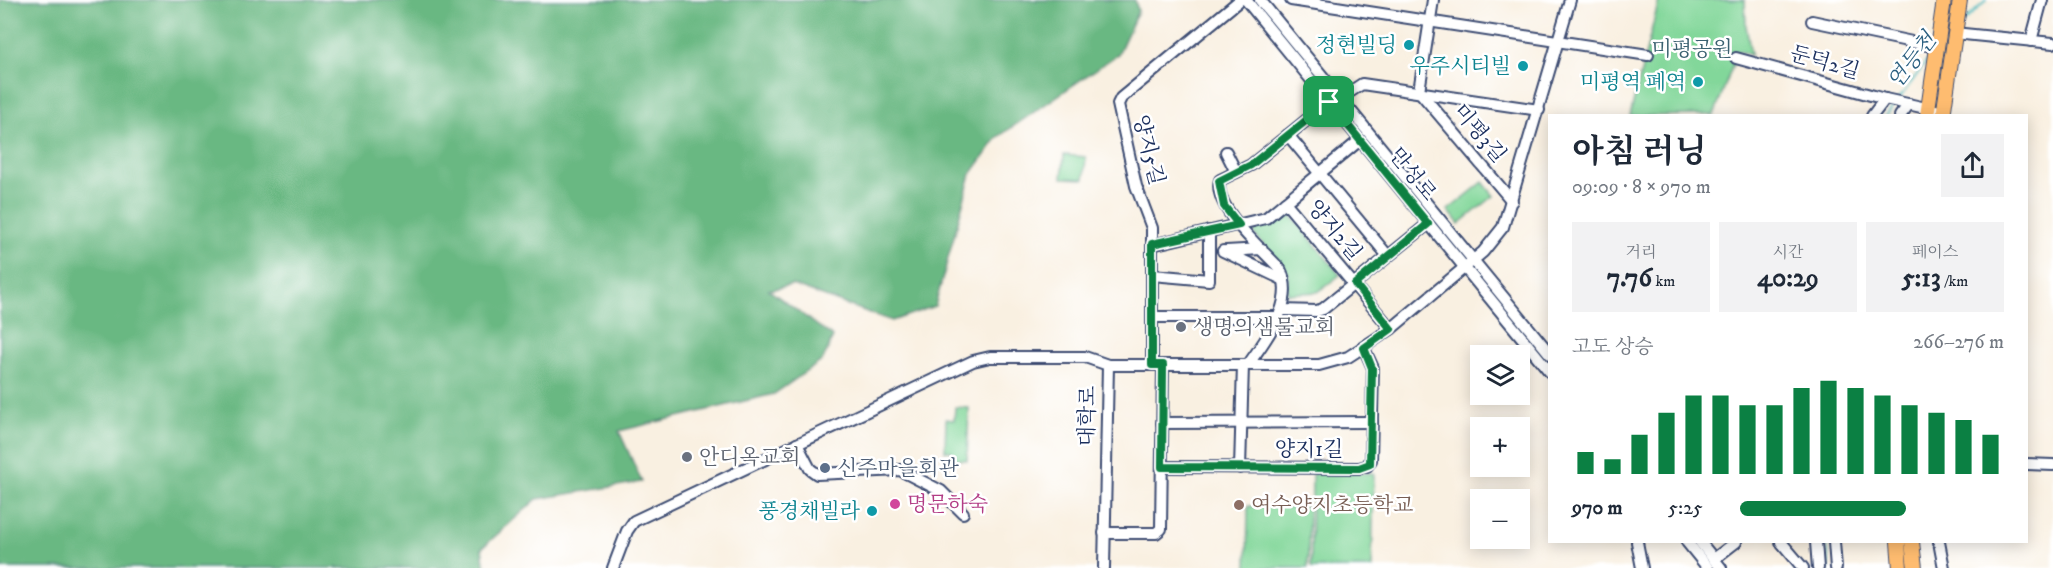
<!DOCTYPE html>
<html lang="ko">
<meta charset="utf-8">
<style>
:root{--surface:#fff;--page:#f2f2f3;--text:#1f2937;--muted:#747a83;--accent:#0b8043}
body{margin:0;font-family:"IM FELL DW Pica","Noto Serif KR",serif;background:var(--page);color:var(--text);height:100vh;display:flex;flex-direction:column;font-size:22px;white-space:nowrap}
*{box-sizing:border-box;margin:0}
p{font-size:20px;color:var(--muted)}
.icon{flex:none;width:33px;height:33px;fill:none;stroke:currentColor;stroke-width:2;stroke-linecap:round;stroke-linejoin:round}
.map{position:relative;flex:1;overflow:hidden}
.panel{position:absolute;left:1548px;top:114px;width:480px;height:429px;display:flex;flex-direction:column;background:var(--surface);border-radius:0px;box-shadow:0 3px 15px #0003}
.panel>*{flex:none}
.controls{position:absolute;left:1470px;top:345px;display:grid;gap:12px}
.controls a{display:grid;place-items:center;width:60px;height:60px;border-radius:0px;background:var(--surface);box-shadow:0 3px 15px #0003;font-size:30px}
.pin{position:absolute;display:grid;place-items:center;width:51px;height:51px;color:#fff;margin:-26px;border-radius:12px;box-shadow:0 3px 9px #0006}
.round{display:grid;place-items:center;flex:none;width:63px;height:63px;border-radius:0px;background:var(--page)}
.summary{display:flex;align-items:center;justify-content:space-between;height:102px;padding:0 24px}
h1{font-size:33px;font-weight:700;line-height:45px}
.stats{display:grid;grid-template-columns:repeat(3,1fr);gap:9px;height:102px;padding:6px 24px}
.stats div{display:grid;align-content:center;border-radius:0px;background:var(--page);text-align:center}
.stats b{font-size:26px;font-weight:700}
.stats small{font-size:16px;font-weight:400}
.stats p{font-size:16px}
.chart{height:168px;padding:12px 24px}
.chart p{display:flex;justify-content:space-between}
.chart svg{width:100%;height:108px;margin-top:6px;stroke:var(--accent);stroke-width:6}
ul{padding:0 24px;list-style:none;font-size:20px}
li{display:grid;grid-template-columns:96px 72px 1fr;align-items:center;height:45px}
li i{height:15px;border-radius:8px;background:var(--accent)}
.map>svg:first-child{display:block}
.green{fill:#82d79a;stroke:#4e837c;stroke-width:1.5}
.forest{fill:#69b882;stroke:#427470;stroke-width:1.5}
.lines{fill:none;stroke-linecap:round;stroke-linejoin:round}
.stream{stroke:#4dbcc3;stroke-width:2}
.minor-casing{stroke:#3c4c72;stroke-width:14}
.major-casing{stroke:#3c4c72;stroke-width:16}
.minor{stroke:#fff;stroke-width:10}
.major{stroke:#febc70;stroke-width:14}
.route-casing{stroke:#fff;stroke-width:12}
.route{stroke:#0b8043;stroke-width:8}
.culture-dot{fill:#0f9aa8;stroke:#fff;stroke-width:2}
.worship-dot{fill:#6b7280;stroke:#fff;stroke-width:2}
.service-dot{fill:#5c6f8a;stroke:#fff;stroke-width:2}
.hotel-dot{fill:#d1479c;stroke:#fff;stroke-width:2}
.education-dot{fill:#8d6e63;stroke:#fff;stroke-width:2}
.labels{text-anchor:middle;stroke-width:5;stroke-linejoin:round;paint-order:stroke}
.culture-label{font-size:21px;fill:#0d838f;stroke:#fff;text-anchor:end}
.park-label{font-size:21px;fill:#3a6170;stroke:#fff}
.street-label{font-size:21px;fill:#1b2f5e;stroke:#fff}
.worship-label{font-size:21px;fill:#5b616d;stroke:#fff;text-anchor:start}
.service-label{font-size:21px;fill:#4e5e75;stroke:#fff;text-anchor:start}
.hotel-label{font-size:21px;fill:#b23c85;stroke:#fff;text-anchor:start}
.education-label{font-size:21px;fill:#785e54;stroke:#fff;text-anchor:start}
.water-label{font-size:22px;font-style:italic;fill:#2c6081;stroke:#fff}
</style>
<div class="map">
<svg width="2053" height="568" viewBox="0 0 2053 568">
<rect width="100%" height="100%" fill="#fff"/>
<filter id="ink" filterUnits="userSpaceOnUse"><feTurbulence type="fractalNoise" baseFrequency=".0167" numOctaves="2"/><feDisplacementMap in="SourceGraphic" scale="12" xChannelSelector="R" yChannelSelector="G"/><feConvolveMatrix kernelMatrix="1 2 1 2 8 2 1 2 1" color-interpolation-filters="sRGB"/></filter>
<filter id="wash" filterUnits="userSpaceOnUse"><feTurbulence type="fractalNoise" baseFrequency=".008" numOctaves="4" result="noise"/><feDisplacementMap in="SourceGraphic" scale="24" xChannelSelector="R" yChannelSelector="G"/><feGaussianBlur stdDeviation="1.35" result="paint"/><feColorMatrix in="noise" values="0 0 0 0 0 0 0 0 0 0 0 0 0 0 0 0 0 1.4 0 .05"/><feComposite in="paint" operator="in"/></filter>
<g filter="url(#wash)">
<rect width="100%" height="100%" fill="#f9f0e1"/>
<g class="green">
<polygon points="1659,0 1745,0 1746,26 1751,55 1738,51 1714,115 1630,116"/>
<polygon points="1064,155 1086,157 1084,179 1062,178"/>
<polygon points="1483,182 1494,196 1459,224 1448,210"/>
<polygon points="1283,211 1289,213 1340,275 1318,292 1287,294 1288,274 1284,267 1255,235 1252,226 1264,224"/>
<polygon points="955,407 969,408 967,460 952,459 952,451 945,451 946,419 954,420"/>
<polygon points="1374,473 1372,568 1311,568 1312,474"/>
<polygon points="1248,506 1309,507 1308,568 1247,568"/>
</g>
<polygon class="forest" points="0,0 1135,0 1138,11 1118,54 998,137 971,174 935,306 892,321 792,285 769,290 833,337 823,360 774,394 619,431 642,482 537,499 482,548 485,568 0,568"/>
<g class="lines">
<g class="stream">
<polyline points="1962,23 1987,0"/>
<polyline points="1899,99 1929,58"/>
<polyline points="1886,116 1893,106"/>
<polyline points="1827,542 1829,568"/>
</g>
</g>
</g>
<g filter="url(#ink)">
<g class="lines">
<g class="minor-casing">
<g id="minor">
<polyline points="1246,0 1550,372"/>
<polyline points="1260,0 1550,354"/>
<polyline points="1291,0 1648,55"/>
<polyline points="1812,21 1936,47"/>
<polyline points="1954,33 2053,43"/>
<polyline points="2031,41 2042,0"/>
<polyline points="1736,58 1885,99 1944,112"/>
<polyline points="1419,91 1512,201"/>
<polyline points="1419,91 1433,0"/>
<polyline points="1872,116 1885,99"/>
<polyline points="1900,116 1909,104"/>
<polyline points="1288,135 1388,256"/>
<polyline points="1226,152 1236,172"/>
<polyline points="1285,202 1391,329"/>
<polyline points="1152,245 1266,218 1360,140"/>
<polyline points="1223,251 1284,280"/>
<polyline points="1226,251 1262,249"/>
<polyline points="1152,275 1209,280 1209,231"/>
<polyline points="1282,310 1317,311 1323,309 1428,224"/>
<polyline points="1152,317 1279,317"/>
<polyline points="1152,365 1152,228 1136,186 1118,104 1121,98 1240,0"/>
<path d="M1248,365c18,-27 49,-62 32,-96 -17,-19 -68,-62 -60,-89l31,-15 78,-63 10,-3 23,-15 177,26"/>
<polyline points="1162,423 1372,422"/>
<polyline points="797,444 810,469 817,474 900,470 941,491 963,513"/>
<polyline points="2026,464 2053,465"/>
<polyline points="1162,467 1359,468 1367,466 1371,460 1373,368 1364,348"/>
<polyline points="1240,468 1243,365"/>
<polyline points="1104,533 1156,533 1161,529 1163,365"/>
<polyline points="1637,542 1642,568"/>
<polyline points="1687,542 1708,568"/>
<polyline points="1700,542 1721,568"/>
<polyline points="1781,542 1803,568"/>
<polyline points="1816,542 1818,568"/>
<polyline points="1834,542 1836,568"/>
<polyline points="1939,542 1944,568"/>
<polyline points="1714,559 1736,542"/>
<polyline points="613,568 627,531 634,521 973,361 990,357 1085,357 1108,365 1319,365 1348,357 1391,329 1483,252 1503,227 1570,0"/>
<polyline points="1104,568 1108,365"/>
</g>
</g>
<g class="major-casing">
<g id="major">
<polyline points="1927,116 1944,0"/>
<polyline points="1943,116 1960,0"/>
<polyline points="1898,542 1900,568"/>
<polyline points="1912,542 1915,568"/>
</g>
</g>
<use href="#minor" class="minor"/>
<use href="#major" class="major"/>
</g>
</g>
<g class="lines" filter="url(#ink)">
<g class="route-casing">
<polygon id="route" points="1329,102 1428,224 1355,284 1391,329 1364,348 1372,368 1370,464 1359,468 1162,467 1163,365 1152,365 1152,244 1239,225 1224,206 1219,181 1251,165"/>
</g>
<use href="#route" class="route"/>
</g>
<g class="culture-dot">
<circle cx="1409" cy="45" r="6"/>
<circle cx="1523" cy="66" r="6"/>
<circle cx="1698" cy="82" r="6"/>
<circle cx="872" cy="511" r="6"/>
</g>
<g class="worship-dot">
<circle cx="1181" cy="327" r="6"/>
<circle cx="687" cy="457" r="6"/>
</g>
<circle class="service-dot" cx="825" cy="468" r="6"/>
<circle class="hotel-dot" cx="895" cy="504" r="6"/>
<circle class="education-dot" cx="1239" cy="505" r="6"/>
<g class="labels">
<g class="culture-label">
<text x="1397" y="52">정현빌딩</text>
<text x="1511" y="73">우주시티빌</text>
<text x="1686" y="89">미평역 폐역</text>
<text x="860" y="518">풍경채빌라</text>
</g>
<g class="park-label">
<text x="1692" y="56">미평공원</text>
</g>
<g class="street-label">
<text transform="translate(1825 62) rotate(16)" y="7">둔덕2길</text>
<text transform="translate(1480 133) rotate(50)" y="7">미평3길</text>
<text transform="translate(1149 150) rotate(76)" y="7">양지5길</text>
<text transform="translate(1413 174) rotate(51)" y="7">만성로</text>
<text transform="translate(1335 230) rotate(50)" y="7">양지2길</text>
<text transform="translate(1087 416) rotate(-89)" y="7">대학로</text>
<text x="1309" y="456">양지1길</text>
</g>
<g class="worship-label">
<text x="1193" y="334">생명의샘물교회</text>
<text x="699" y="464">안디옥교회</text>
</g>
<g class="service-label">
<text x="837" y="475">신주마을회관</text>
</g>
<g class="hotel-label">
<text x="907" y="511">명문하숙</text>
</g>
<g class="education-label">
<text x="1251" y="512">여수양지초등학교</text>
</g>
<g class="water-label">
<text transform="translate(1911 60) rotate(-52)" y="8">연등천</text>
</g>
</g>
</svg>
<div class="controls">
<a><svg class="icon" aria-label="layers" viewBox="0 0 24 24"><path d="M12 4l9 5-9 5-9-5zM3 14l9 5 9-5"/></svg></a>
<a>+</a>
<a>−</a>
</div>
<div class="pin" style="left:1329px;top:102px;background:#1e9e55"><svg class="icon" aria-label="arrive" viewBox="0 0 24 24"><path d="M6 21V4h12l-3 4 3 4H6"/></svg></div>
<section class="panel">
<div class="summary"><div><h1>아침 러닝</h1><p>09:09 · 8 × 970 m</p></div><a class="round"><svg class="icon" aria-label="share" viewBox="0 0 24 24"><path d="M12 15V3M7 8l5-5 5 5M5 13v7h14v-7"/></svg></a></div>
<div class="stats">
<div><p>거리</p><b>7.76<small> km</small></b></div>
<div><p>시간</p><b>40:29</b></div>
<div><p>페이스</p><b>5:13<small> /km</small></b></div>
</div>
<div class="chart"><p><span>고도 상승</span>266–276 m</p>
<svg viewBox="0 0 160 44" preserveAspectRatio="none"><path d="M5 44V35M15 44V38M25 44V28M35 44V19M45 44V12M55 44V12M65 44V16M75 44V16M85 44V9M95 44V6M105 44V9M115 44V12M125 44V16M135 44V19M145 44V22M155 44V28"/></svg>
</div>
<ul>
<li><b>970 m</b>5:25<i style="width:63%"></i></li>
</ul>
</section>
</div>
